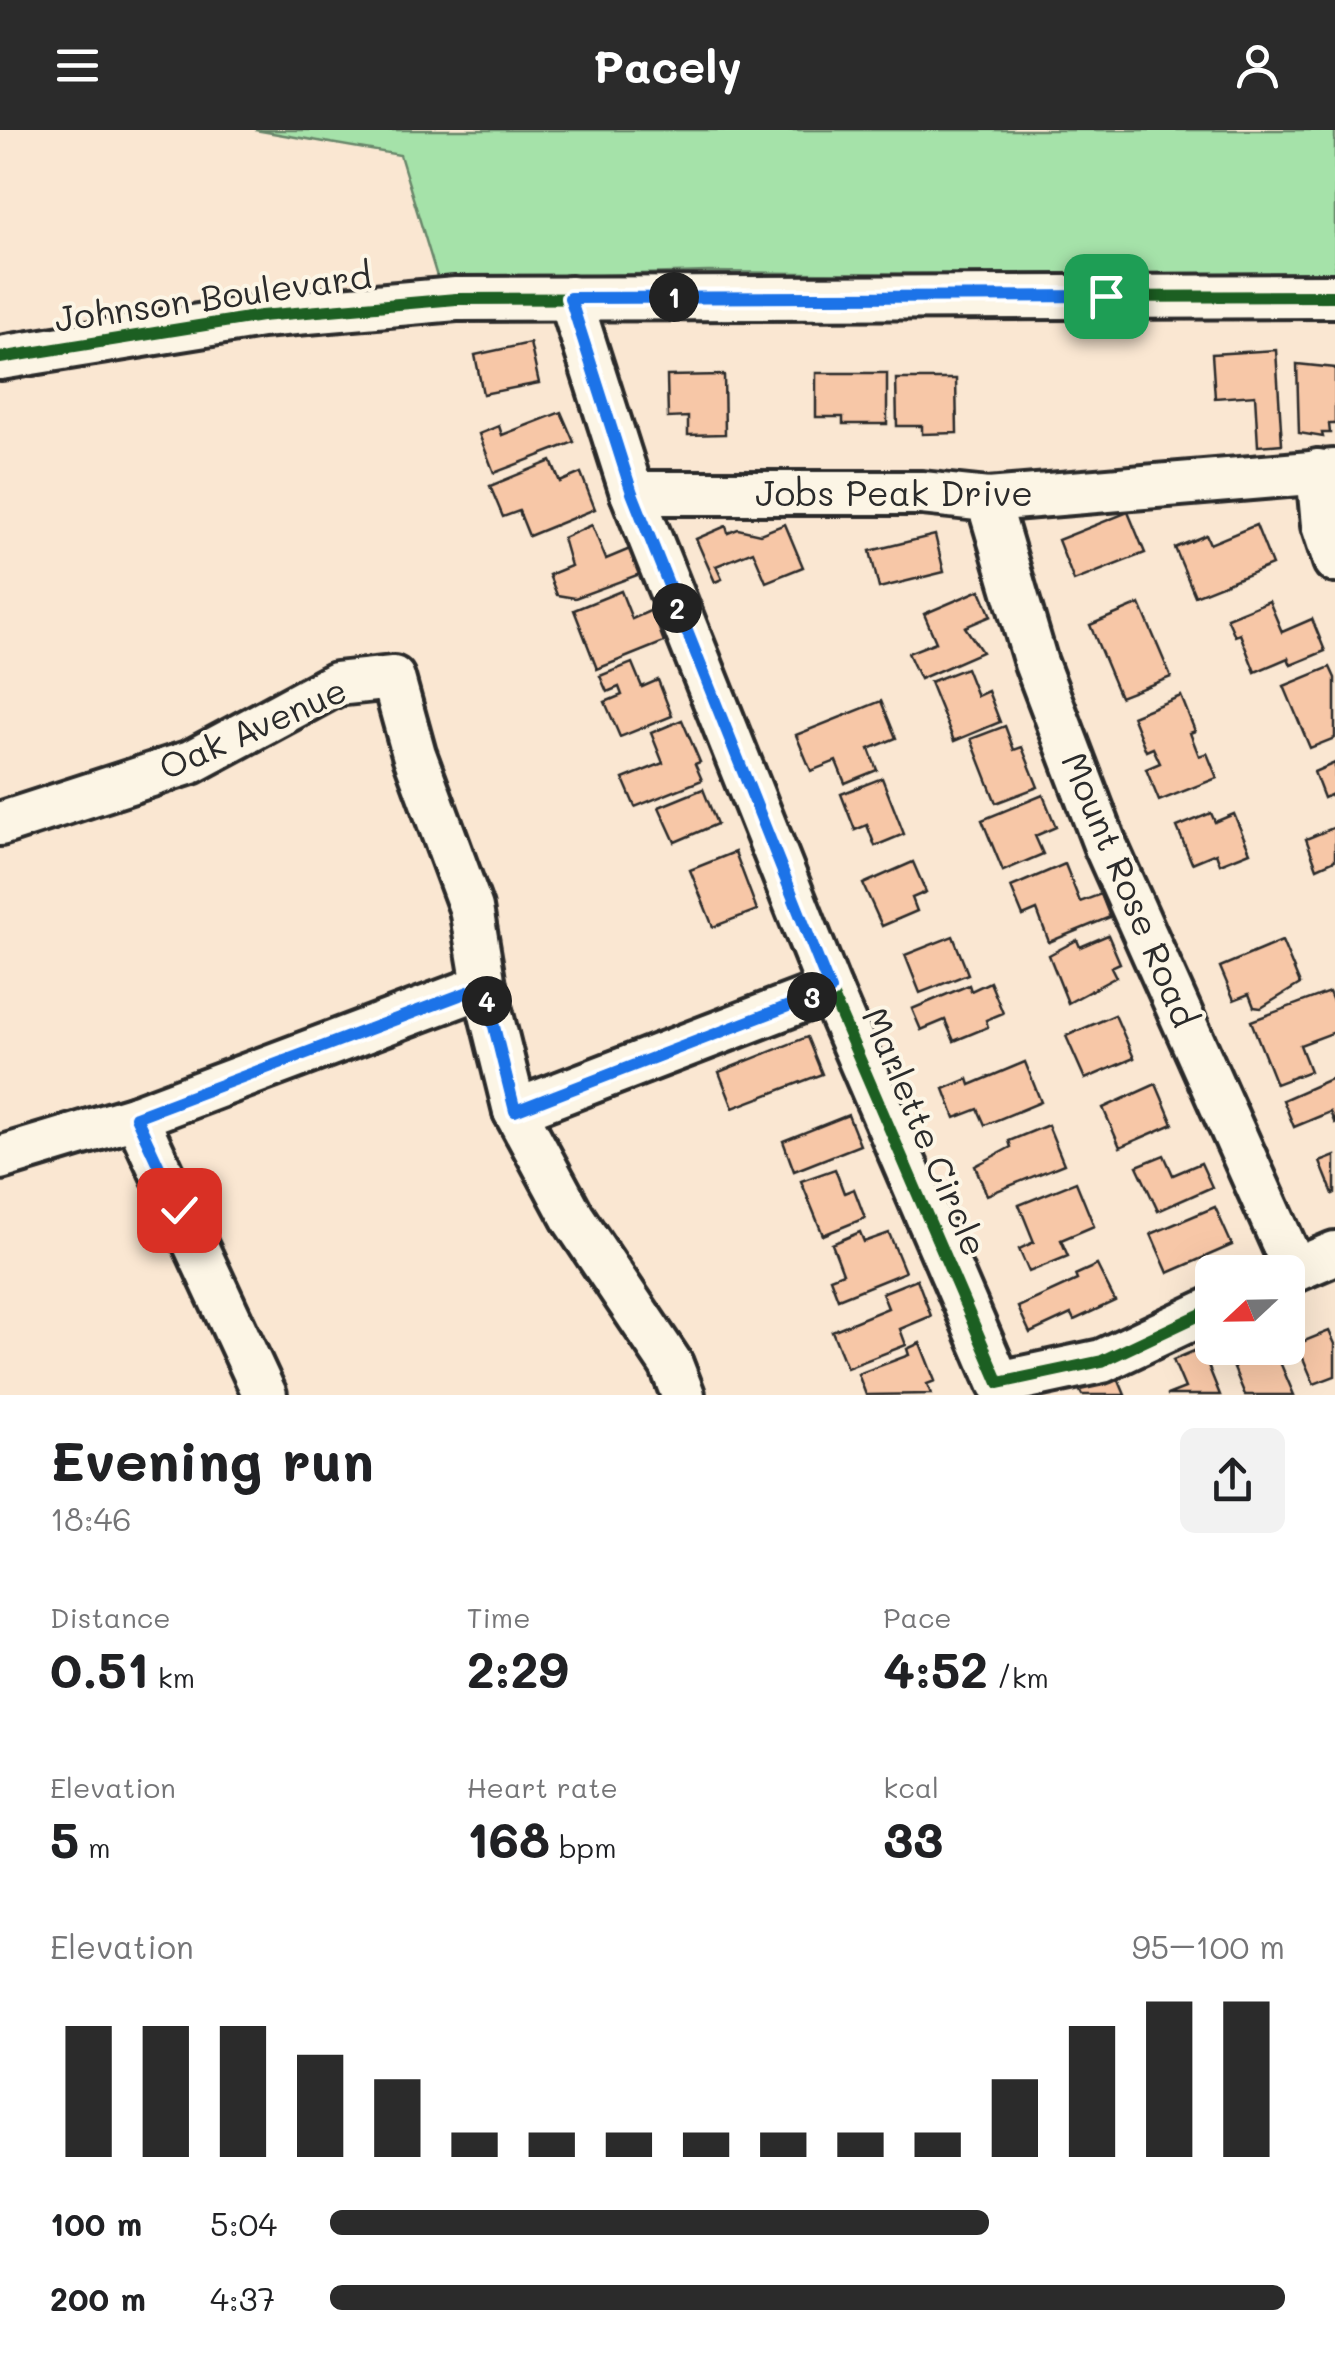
<!DOCTYPE html>
<meta charset="utf-8">
<style>
:root{--surface:#fff;--page:#f2f2f2;--text:#202124;--muted:#757577;--accent:#2b2b2b}
body{margin:0;font-family:Mali,sans-serif;background:var(--page);color:var(--text);height:100vh;display:flex;flex-direction:column;font-size:38px;white-space:nowrap}
*{box-sizing:border-box;margin:0}
p{font-size:32px;color:var(--muted)}
.icon{flex:none;width:55px;height:55px;fill:none;stroke:currentColor;stroke-width:2;stroke-linecap:round;stroke-linejoin:round}
.map{position:relative;height:1265px;overflow:hidden}
.panel{display:flex;flex-direction:column;background:var(--surface);flex:1}
.panel>*{flex:none}
.needle{width:65px;rotate:248deg}
.tools{position:absolute;left:1195px;top:1125px;display:grid;gap:20px}
.tools a{display:grid;place-items:center;width:110px;height:110px;border-radius:15px;background:var(--surface);box-shadow:0 10px 40px #0002;font-size:50px}
.pin{position:absolute;display:grid;place-items:center;width:85px;height:85px;color:#fff;margin:-42px;border-radius:20px;box-shadow:0 5px 15px #0006}
.km{position:absolute;width:50px;height:50px;margin:-25px;border-radius:50%;background:#222;color:#fff;font-size:28px;line-height:50px;text-align:center}
.round{display:grid;place-items:center;flex:none;width:105px;height:105px;border-radius:15px;background:var(--page)}
.head{display:flex;align-items:center;justify-content:space-between;height:170px;padding:0 50px}
h1{font-size:55px;font-weight:700;line-height:75px}
.metrics{display:grid;grid-template-columns:repeat(3,1fr);gap:15px;height:170px;padding:10px 50px}
.metrics div{display:grid;align-content:center}
.metrics b{font-size:50px;font-weight:700}
.metrics small{font-size:28px;font-weight:400}
.metrics p{font-size:28px}
.chart{height:280px;padding:20px 50px}
.chart p{display:flex;justify-content:space-between}
.chart svg{width:100%;height:180px;margin-top:10px;stroke:var(--accent);stroke-width:6}
ul{padding:0 50px;list-style:none;font-size:32px}
li{display:grid;grid-template-columns:160px 120px 1fr;align-items:center;height:75px}
li i{height:25px;border-radius:12px;background:var(--accent)}
header{display:flex;justify-content:space-between;align-items:center;height:130px;padding:0 50px;background:var(--accent);color:#fff;font-size:45px;font-weight:700}
.map>svg:first-child{display:block}
.green{fill:#a5e2a9;stroke:#68866a;stroke-width:2.5}
.building{fill:#f7c7a7;stroke:#2b2b2b;stroke-width:2.5}
.lines{fill:none;stroke-linecap:round;stroke-linejoin:round}
.minor-casing{stroke:#2b2b2b;stroke-width:50}
.minor{stroke:#fcf5e5;stroke-width:42}
.cycleway-casing{stroke:#fcf5e5;stroke-width:19}
.cycleway{stroke:#1b5e20;stroke-width:12}
.route-casing{stroke:#fff;stroke-width:20}
.route{stroke:#1a73e8;stroke-width:12}
.labels{text-anchor:middle;stroke-width:8;stroke-linejoin:round;paint-order:stroke}
.street-label{font-size:35px;fill:#2b2b2b;stroke:#fcf5e5}
</style>
<header><svg class="icon" aria-label="menu" viewBox="0 0 24 24"><path d="M4 6h16M4 12h16M4 18h16"/></svg>Pacely<svg class="icon" aria-label="person" viewBox="0 0 24 24"><circle cx="12" cy="8" r="4"/><path d="M4 21q1-7 8-7t8 7"/></svg></header>
<div class="map">
<svg width="1335" height="1265" viewBox="0 0 1335 1265">
<rect width="100%" height="100%" fill="#fae7d2"/>
<filter id="ink" filterUnits="userSpaceOnUse"><feTurbulence type="fractalNoise" baseFrequency=".01" numOctaves="2"/><feDisplacementMap in="SourceGraphic" scale="20" xChannelSelector="R" yChannelSelector="G"/><feConvolveMatrix kernelMatrix="1 2 1 2 8 2 1 2 1" color-interpolation-filters="sRGB"/></filter>
<g filter="url(#ink)">
<polygon class="green" points="255,0 1335,0 1335,149 708,142 438,150 400,25"/>
<g class="building">
<polygon points="530,213 539,253 483,264 475,225"/>
<polygon points="1276,220 1282,314 1258,316 1255,265 1215,268 1212,224"/>
<polygon points="1297,234 1335,238 1335,294 1329,294 1330,303 1322,303 1323,307 1299,303"/>
<polygon points="816,243 887,243 887,294 843,294 843,287 816,287"/>
<polygon points="724,245 725,304 688,305 688,287 668,288 667,246"/>
<polygon points="896,249 956,249 957,303 922,304 922,296 897,296"/>
<polygon points="561,282 574,312 494,343 479,304 499,296 502,305"/>
<polygon points="551,331 560,352 581,343 595,379 529,406 519,381 503,387 490,356"/>
<polygon points="1128,382 1145,423 1074,451 1058,410"/>
<polygon points="785,394 803,437 766,452 753,421 716,436 722,449 715,452 696,409 726,396 728,403 738,399 760,404"/>
<polygon points="592,395 606,429 630,419 640,444 575,468 557,465 549,445 571,436 563,408"/>
<polygon points="1256,395 1272,435 1195,466 1175,418 1206,405 1210,414"/>
<polygon points="935,405 944,442 879,458 870,421"/>
<polygon points="980,460 991,486 965,497 982,522 920,549 908,523 936,512 924,484"/>
<polygon points="621,461 632,489 652,480 664,512 597,539 574,480"/>
<polygon points="1269,471 1282,502 1312,489 1325,521 1291,535 1288,528 1255,542 1240,504 1235,506 1227,488"/>
<polygon points="1140,474 1171,547 1120,567 1090,495"/>
<polygon points="632,533 642,557 658,550 672,586 620,607 605,572 622,565 619,557 607,562 600,546"/>
<polygon points="1330,537 1335,548 1335,608 1310,618 1284,556"/>
<polygon points="966,538 977,566 988,561 1000,592 954,611 930,552"/>
<polygon points="1181,566 1195,601 1190,603 1199,626 1207,623 1217,648 1159,671 1146,639 1160,633 1153,618 1146,621 1132,586"/>
<polygon points="881,571 896,608 869,619 877,640 845,653 836,631 811,641 796,605"/>
<polygon points="682,590 700,632 695,634 702,650 635,677 623,649 663,633 651,603"/>
<polygon points="1005,596 1014,620 1022,617 1038,657 996,673 971,609"/>
<polygon points="1335,633 1335,663 1324,668 1314,642"/>
<polygon points="882,648 904,704 875,716 867,695 855,700 841,664"/>
<polygon points="703,659 717,694 675,712 659,677"/>
<polygon points="1043,665 1056,697 1035,706 1043,724 1003,741 982,690"/>
<polygon points="1211,683 1215,692 1234,684 1250,722 1220,734 1216,723 1192,733 1177,697"/>
<polygon points="1335,697 1335,730 1317,738 1306,709"/>
<polygon points="735,722 757,780 713,797 690,740"/>
<polygon points="913,732 926,762 912,768 917,781 882,796 863,754"/>
<polygon points="1065,734 1080,772 1101,764 1110,787 1049,812 1037,780 1023,786 1011,757"/>
<polygon points="1108,805 1120,833 1111,837 1116,847 1068,873 1049,825 1077,810 1080,817"/>
<polygon points="953,806 968,844 920,863 905,825"/>
<polygon points="1282,811 1300,854 1261,878 1254,877 1249,864 1234,870 1220,837"/>
<polygon points="990,852 1003,883 986,890 988,897 954,911 945,890 921,900 912,879 969,855 971,861"/>
<polygon points="1329,862 1335,876 1335,902 1300,915 1310,941 1276,954 1251,891"/>
<polygon points="1115,885 1134,928 1085,949 1066,906"/>
<polygon points="807,907 822,944 733,978 719,942"/>
<polygon points="1025,932 1041,972 985,995 978,979 955,988 944,959 968,949 970,955"/>
<polygon points="1335,947 1335,994 1330,982 1294,997 1283,970"/>
<polygon points="1156,954 1173,994 1120,1017 1103,978"/>
<polygon points="848,985 860,1015 794,1041 783,1011"/>
<polygon points="1048,995 1064,1034 987,1065 975,1036 1011,1017 1009,1011"/>
<polygon points="1164,1025 1173,1045 1201,1033 1212,1057 1158,1081 1137,1036"/>
<polygon points="1335,1026 1335,1063 1333,1064 1320,1032"/>
<polygon points="835,1039 844,1063 854,1059 865,1088 823,1105 801,1051"/>
<polygon points="1076,1052 1094,1096 1061,1110 1068,1126 1029,1142 1019,1119 1034,1112 1019,1075"/>
<polygon points="1215,1077 1232,1115 1168,1143 1151,1104"/>
<polygon points="860,1102 864,1112 889,1103 905,1142 838,1169 830,1148 843,1143 832,1114"/>
<polygon points="1097,1135 1115,1171 1074,1190 1071,1184 1030,1203 1018,1177 1077,1150 1075,1145"/>
<polygon points="917,1149 931,1186 900,1199 906,1215 847,1238 832,1201 888,1178 882,1163"/>
<polygon points="1329,1201 1335,1214 1335,1246 1314,1254 1297,1214"/>
<polygon points="920,1213 935,1251 927,1254 931,1264 866,1265 858,1244 909,1225 907,1219"/>
<polygon points="1201,1218 1220,1265 1167,1265 1185,1258 1173,1230"/>
<polygon points="1274,1218 1294,1265 1245,1265 1233,1236"/>
<polygon points="1115,1241 1125,1265 1082,1265 1078,1257"/>
</g>
<g class="lines">
<g class="minor-casing">
<g id="minor">
<polyline points="570,168 632,363 830,860 999,1253 1102,1231 1212,1179"/>
<polyline points="0,228 261,186 456,169 1335,166"/>
<polyline points="1318,341 1323,395 1335,431"/>
<polyline points="632,363 922,363 988,370 1335,341"/>
<polyline points="988,370 1036,533 1106,717 1295,1140"/>
<polyline points="0,694 191,632 336,554 393,548 414,624 471,778 484,856 515,981 573,1088 671,1234 683,1265"/>
<polyline points="515,981 830,860"/>
<polyline points="136,987 265,1265"/>
<polyline points="0,1028 136,987 484,856"/>
<polyline points="1288,1143 1335,1123"/>
</g>
</g>
<use href="#minor" class="minor"/>
<g class="cycleway-casing">
<g id="cycleway">
<polyline points="570,168 632,363 830,860 999,1253 1102,1231 1212,1179"/>
<polyline points="0,228 261,186 456,169 1335,166"/>
</g>
</g>
<use href="#cycleway" class="cycleway"/>
</g>
</g>
<g class="lines" filter="url(#ink)">
<g class="route-casing">
<polyline id="route" points="179,1080 136,987 484,856 515,981 830,860 632,363 570,168 1106,166"/>
</g>
<use href="#route" class="route"/>
</g>
<g class="labels">
<g class="street-label">
<text transform="translate(213 168) rotate(-8)" y="12">Johnson Boulevard</text>
<text x="894" y="376">Jobs Peak Drive</text>
<text transform="translate(253 599) rotate(-24)" y="12">Oak Avenue</text>
<text transform="translate(1129 760) rotate(67)" y="12">Mount Rose Road</text>
<text transform="translate(924 1002) rotate(67)" y="12">Marlette Circle</text>
</g>
</g>
</svg>
<div class="tools">
<a><svg class="needle" viewBox="-14 -14 28 28"><path d="M0-13l5 13h-10z" fill="#e53935"/><path d="M0 13l5-13h-10z" fill="#757577"/></svg></a>
</div>
<div class="pin" style="left:1106px;top:166px;background:#1e9e55"><svg class="icon" aria-label="arrive" viewBox="0 0 24 24"><path d="M6 21V4h12l-3 4 3 4H6"/></svg></div>
<div class="pin" style="left:179px;top:1080px;background:#d93025"><svg class="icon" aria-label="check" viewBox="0 0 24 24"><path d="M5 12l5 5 9-10"/></svg></div>
<b class="km" style="left:674px;top:167px">1</b>
<b class="km" style="left:677px;top:478px">2</b>
<b class="km" style="left:812px;top:867px">3</b>
<b class="km" style="left:487px;top:871px">4</b>
</div>
<section class="panel">
<div class="head"><div><h1>Evening run</h1><p>18:46</p></div><a class="round"><svg class="icon" aria-label="share" viewBox="0 0 24 24"><path d="M12 15V3M7 8l5-5 5 5M5 13v7h14v-7"/></svg></a></div>
<div class="metrics">
<div><p>Distance</p><b>0.51<small> km</small></b></div>
<div><p>Time</p><b>2:29</b></div>
<div><p>Pace</p><b>4:52<small> /km</small></b></div>
</div>
<div class="metrics">
<div><p>Elevation</p><b>5<small> m</small></b></div>
<div><p>Heart rate</p><b>168<small> bpm</small></b></div>
<div><p>kcal</p><b>33</b></div>
</div>
<div class="chart"><p><span>Elevation</span>95–100 m</p>
<svg viewBox="0 0 160 44" preserveAspectRatio="none"><path d="M5 44V12M15 44V12M25 44V12M35 44V19M45 44V25M55 44V38M65 44V38M75 44V38M85 44V38M95 44V38M105 44V38M115 44V38M125 44V25M135 44V12M145 44V6M155 44V6"/></svg>
</div>
<ul>
<li><b>100 m</b>5:04<i style="width:69%"></i></li>
<li><b>200 m</b>4:37<i style="width:100%"></i></li>
</ul>
</section>
